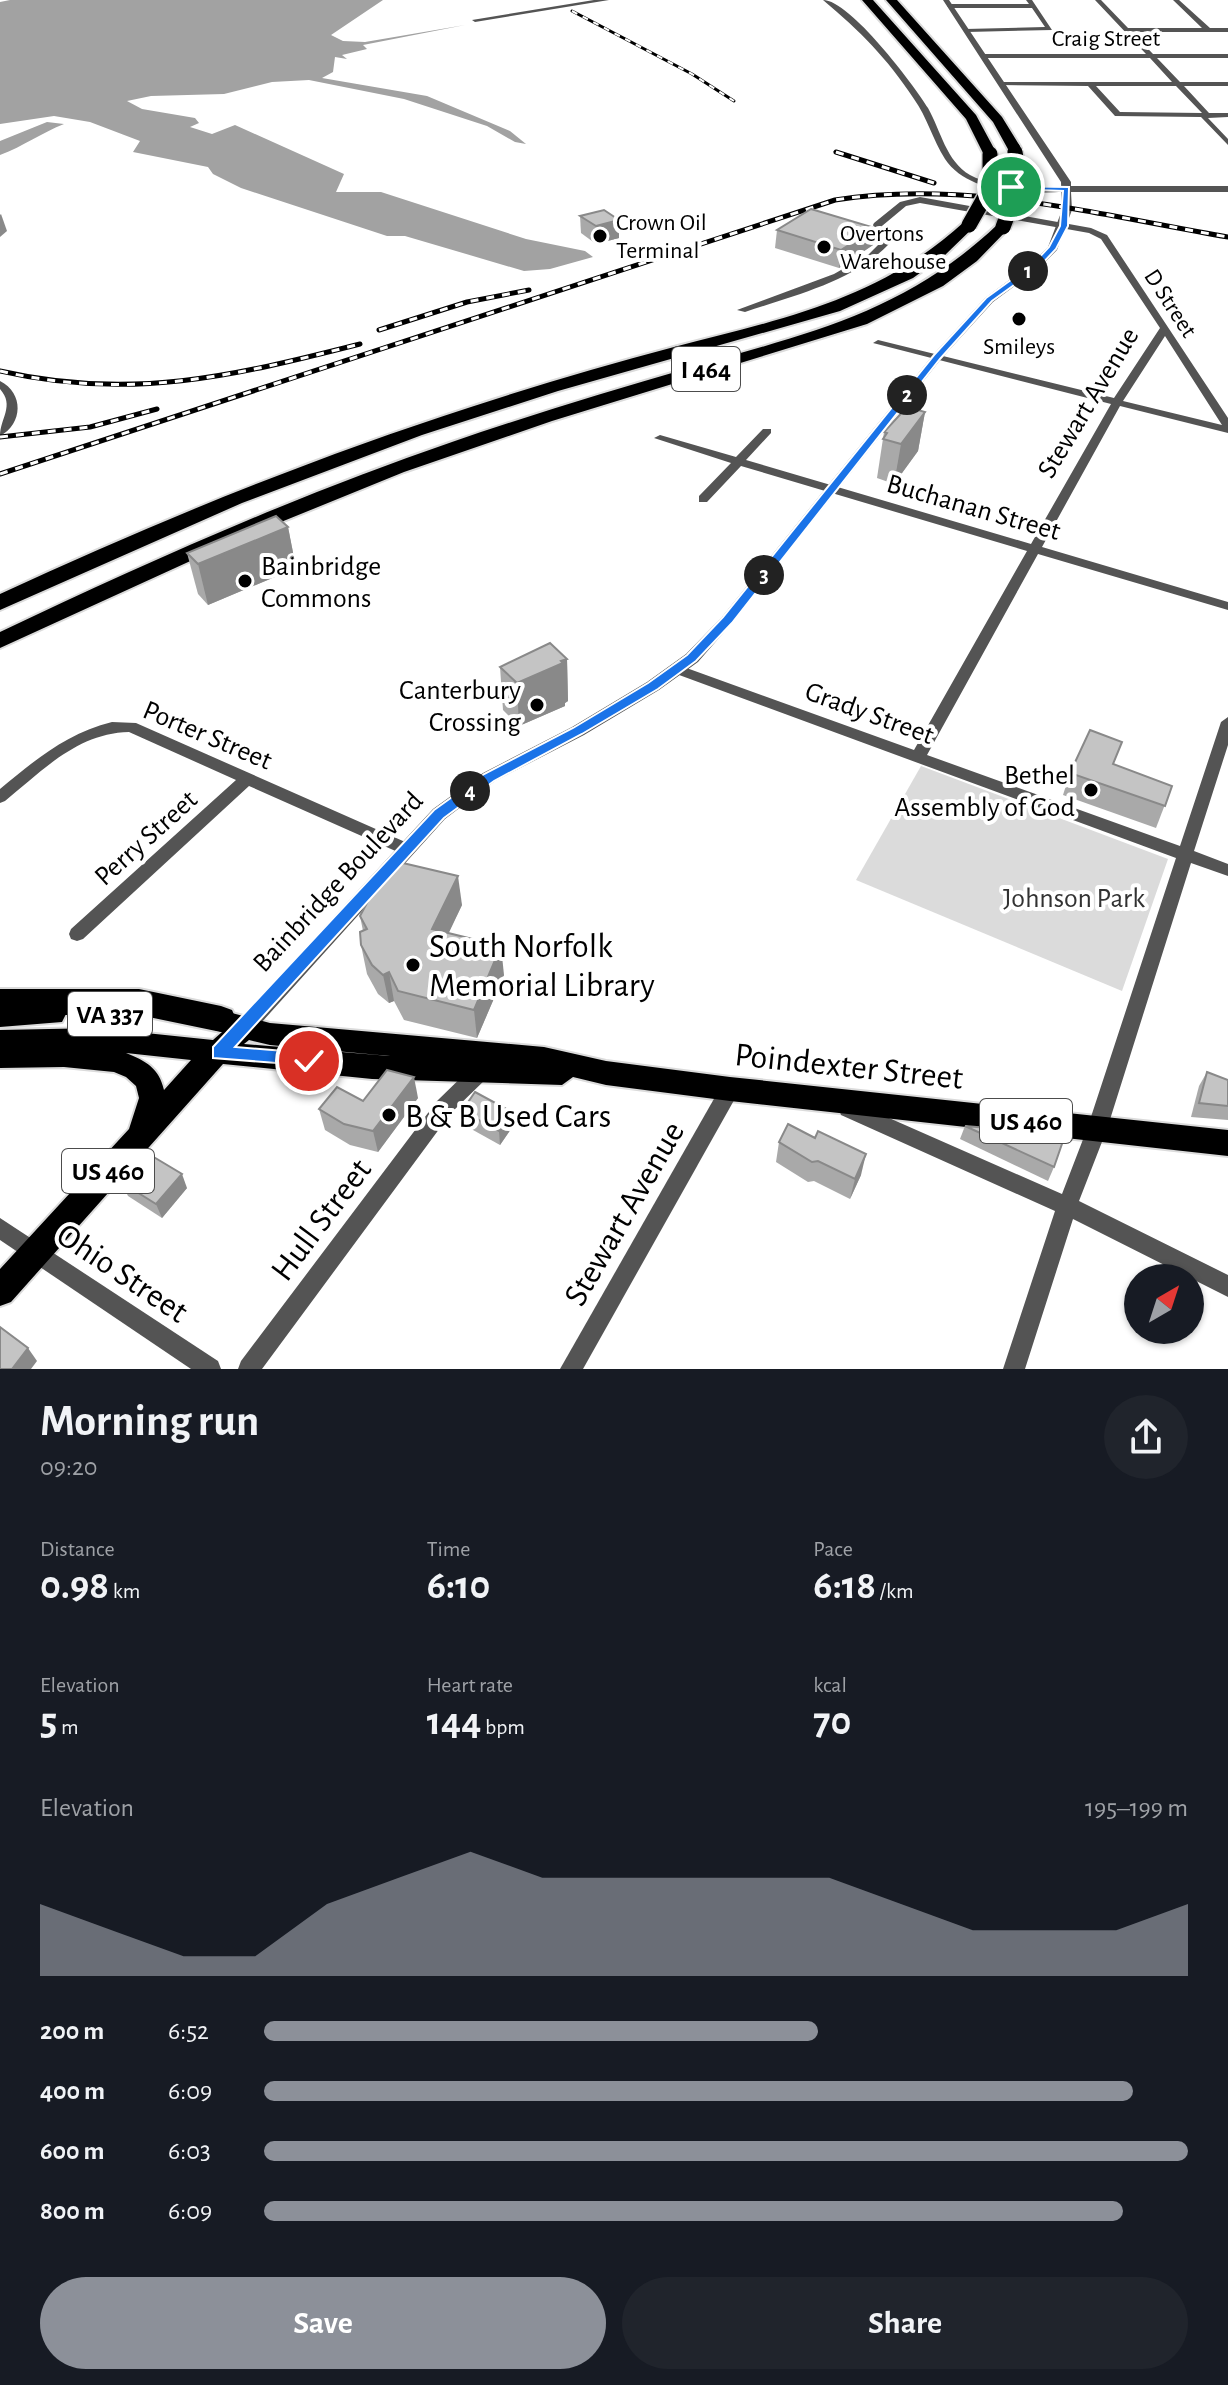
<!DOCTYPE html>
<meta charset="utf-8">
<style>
:root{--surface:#171b24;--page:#20242c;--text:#f1f3f6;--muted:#9ea1a6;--accent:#8c9099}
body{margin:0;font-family:"Alegreya Sans",sans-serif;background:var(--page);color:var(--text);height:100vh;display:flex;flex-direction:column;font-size:30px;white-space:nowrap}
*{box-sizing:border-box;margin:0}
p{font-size:26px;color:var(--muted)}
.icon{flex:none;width:44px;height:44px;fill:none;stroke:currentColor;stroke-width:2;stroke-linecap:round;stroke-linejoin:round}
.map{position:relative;height:1369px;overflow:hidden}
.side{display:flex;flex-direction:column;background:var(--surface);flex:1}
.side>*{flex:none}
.needle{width:52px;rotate:39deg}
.buttons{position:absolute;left:1124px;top:1264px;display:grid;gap:16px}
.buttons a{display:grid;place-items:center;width:80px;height:80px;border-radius:50%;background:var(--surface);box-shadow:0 2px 6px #0004;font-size:40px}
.pin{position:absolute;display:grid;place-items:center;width:68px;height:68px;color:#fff;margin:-34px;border:4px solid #fff;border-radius:50%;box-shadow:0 2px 8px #0007}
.km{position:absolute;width:40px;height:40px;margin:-20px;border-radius:50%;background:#222;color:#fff;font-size:22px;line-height:40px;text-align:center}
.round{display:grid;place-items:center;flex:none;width:84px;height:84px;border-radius:42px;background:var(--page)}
.head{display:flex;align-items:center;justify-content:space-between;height:136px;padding:0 40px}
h1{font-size:44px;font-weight:700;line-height:60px}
.figures{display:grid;grid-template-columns:repeat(3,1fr);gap:12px;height:136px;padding:8px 40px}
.figures div{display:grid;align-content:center}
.figures b{font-size:40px;font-weight:700}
.figures small{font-size:22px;font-weight:400}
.figures p{font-size:22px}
.chart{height:224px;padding:16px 40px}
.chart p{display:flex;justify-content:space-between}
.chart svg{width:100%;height:144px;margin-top:8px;fill:var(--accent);opacity:.7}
.button{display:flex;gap:16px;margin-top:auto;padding:16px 40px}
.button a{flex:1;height:92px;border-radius:48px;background:var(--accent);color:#fff;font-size:32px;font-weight:700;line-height:92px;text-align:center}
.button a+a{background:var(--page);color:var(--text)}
ul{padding:0 40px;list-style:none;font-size:26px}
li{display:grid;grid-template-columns:128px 96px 1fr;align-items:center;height:60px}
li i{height:20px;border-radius:10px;background:var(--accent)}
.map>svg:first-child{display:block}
.green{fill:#dbdbdb}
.water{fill:#a2a2a2}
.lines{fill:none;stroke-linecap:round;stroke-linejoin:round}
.primary-casing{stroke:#dbdbdb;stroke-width:4}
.motorway-casing{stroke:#dbdbdb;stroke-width:4}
.minor{fill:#545454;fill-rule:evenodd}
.tertiary{fill:#545454;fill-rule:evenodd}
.primary{fill:#000;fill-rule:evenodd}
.motorway{fill:#000;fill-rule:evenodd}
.rail-far1-casing{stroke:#000;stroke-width:3}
.rail-casing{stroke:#000;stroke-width:5}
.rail-far1{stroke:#fff;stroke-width:2;stroke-dasharray:6;stroke-linecap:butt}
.rail{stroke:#fff;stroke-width:3;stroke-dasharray:8;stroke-linecap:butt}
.motorway-bridge-far1-casing{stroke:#dbdbdb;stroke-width:14;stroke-linecap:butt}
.motorway-bridge-casing{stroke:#dbdbdb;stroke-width:18;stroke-linecap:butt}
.motorway-bridge-far1{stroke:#000;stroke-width:12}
.motorway-bridge{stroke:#000;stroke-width:15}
.wall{fill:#a9a9a9}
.shaded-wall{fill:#898989}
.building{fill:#c4c4c4;stroke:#898989;stroke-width:2}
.route{fill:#1a73e8;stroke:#fff;stroke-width:2}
.poi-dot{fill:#000;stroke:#fff;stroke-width:3}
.labels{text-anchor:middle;stroke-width:8;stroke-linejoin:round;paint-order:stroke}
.far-street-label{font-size:24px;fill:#000;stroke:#fff}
.far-poi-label{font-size:24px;fill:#000;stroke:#fff;text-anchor:start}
.shield{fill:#fff;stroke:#4c4c4c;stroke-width:2}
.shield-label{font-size:26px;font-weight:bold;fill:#000}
.street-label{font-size:28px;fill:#000;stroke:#fff}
.poi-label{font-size:28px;fill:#000;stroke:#fff;text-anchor:end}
.park-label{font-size:28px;fill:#323232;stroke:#fff}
.near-poi-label{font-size:34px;fill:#000;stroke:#fff;text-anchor:start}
.near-street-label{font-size:34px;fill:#000;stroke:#fff}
</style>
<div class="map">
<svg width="1228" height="1369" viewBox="0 0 1228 1369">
<rect width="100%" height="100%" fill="#fff"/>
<polygon class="green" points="921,766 1168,859 1122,991 856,880"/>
<g class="water">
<polygon points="10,0 383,0 331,35 343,41 365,42 465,25 363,45 367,49 342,55 347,59 335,57 333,72 322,78 427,96 510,131 526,144 515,142 487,126 404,99 309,80 272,82 224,94 151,96 127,101 142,109 195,118 199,123 190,127 212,134 235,125 344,174 336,192 381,192 526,239 585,251 593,257 550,269 524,271 405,236 387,236 241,188 213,174 208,167 133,152 140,141 90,122 54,116 0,124 0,2"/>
<path d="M47,122l17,2c-23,9 -40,22 -64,31v-14z"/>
</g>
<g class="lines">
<g class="primary-casing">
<g id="primary">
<polygon points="53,1003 62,1006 66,1014 62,1022 0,1027 0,1005"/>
<path d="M209,1007l61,16 274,24 62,14 124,16 498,53v26l-498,-55 -124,-16 -33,-8 -11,8 -190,-6 -149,-15 -212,238 -11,4v-37l129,-140 10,-31 -3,-12 -10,-9 -12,-5 -50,-5 -64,1v-38l98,-2 115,12 9,-8 -22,-6 -4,-8 4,-8zM249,1040l21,5 120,11 -146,-12zM126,1053l65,7 -27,30c-5,-22 -18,-29 -38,-37z"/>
</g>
</g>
<g class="motorway-casing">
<g id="motorway">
<polygon points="862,0 873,0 976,115 997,154 995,157 985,157 966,119"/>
<polygon points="886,0 897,0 1002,117 1021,148 1019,151 1009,151 993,122"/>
<path d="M964,222l12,3 -31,30 -32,23 -73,33 -282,80 -136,44 -180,68 -242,107v-16c153,-71 310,-135 471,-187 67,-22 135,-42 203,-60 108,-28 205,-47 290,-125z"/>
<path d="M998,224l12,3 -33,34 -34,25 -76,38 -315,97 -148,51 -172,70 -232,106v-16c148,-70 297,-137 452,-190 78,-27 158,-51 237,-74 119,-35 216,-55 309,-144z"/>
<polygon points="0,989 139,989 221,1006 232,1010 236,1019 232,1028 221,1032 139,1015 0,1015"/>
</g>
</g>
<g class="minor">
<polygon points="594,0 609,0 475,22 472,20"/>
<path d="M823,0c27,0 91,85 105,108 13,23 18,53 42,67 29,16 66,11 97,12h3v4c-39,4 -101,4 -125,-32 -12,-19 -18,-42 -31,-60 -28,-42 -53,-67 -91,-99z"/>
<polygon points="1026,0 1032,0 1052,30 967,32 965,29 1045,27 1032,8 950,8 947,6 950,4 1029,4"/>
<path d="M1095,0h6l27,28h74l-29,-28h6l31,28h18v4h-96l21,22h75v4h-71l23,24h48v4h-44l25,27h19v4l-20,1 20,21v6l-27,-28 -86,-1 -27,-30 -88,-1 2,-3h170l-22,-24h-166l-3,-2 3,-2h162zM1096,86h80l26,27 -82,-1z"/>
<path d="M920,197l171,31 16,7 121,183v15l-108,-27 -78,141 186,55v8l-190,-56 -111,201 253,91 41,-124 7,-5v28l-34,106 34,13v12l-37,-13 -84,266 -28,72 149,74v22l-155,-78 -48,150h-22l52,-158 -214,-96 -2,-6 2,-6 7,-3 7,3 207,91 25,-65 89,-271 -505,-186 -2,-3 2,-3h10l233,84 113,-199 -286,-85 -34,36h-8v-6l32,-33 -77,-25 6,-3 76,22 27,-28h8v4l-25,27 285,84 80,-140 -238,-61 5,-3 236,58 46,-70 -59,-89 -12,-6 -169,-30 -14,3 -24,20 8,17c-37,39 -95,52 -145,69l-8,-2 97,-36 35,-20 12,-12 -8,-17 1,-2 26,-21zM1165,336l57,89 -99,-24z"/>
<path d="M0,381c24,12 23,43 0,55 0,-18 15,-30 0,-47z"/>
<path d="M112,722l24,1 276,122 2,4 -2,4 -6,2 -6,-2 -151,-67 -166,153 -6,2 -6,-2 -2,-5 2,-5 165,-149 -107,-48c-51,1 -86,38 -124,69l-5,2v-14c35,-29 67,-56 112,-67z"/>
<polygon points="482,1062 489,1064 491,1070 489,1076 451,1113 262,1369 238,1369 241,1361 437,1101 475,1064"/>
<polygon points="730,1081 737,1083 739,1089 737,1095 583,1369 560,1369 723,1083"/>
<polygon points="0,1218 218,1361 221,1369 191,1369 0,1240"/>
</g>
<polygon class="tertiary" points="943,0 949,0 1071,182 1071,186 1228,186 1228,192 1071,192 1072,210 1057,250 1040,267 993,302 941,359 732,623 698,662 659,690 584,735 495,781 445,819 252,1033 245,1036 238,1033 235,1027 238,1021 433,809 483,773 572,727 647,682 686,654 722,617 933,355 985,298 1032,263 1048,247 1062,210 1061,182"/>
<use href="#primary" class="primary"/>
<use href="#motorway" class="motorway"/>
<g class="rail-far1-casing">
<g id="rail-far1">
<polyline points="572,11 692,74 734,101"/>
<polyline points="836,152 841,154"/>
</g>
</g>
<g class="rail-casing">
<g id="rail">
<polyline points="836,152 934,183"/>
<polyline points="379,330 467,302 529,290"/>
<path d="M0,371c130,30 234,5 360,-27"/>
<polyline points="0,437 90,427 157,409"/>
<path d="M0,474l835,-274c131,-21 264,15 393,37"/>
</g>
</g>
<use href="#rail-far1" class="rail-far1"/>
<use href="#rail" class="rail"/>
<g class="motorway-bridge-far1-casing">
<polyline id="motorway-bridge-far1" points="1014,148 1015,154"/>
</g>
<g class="motorway-bridge-casing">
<g id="motorway-bridge">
<polyline points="969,225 990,188 990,154"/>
<polyline points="1003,227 1020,182 1015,152"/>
</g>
</g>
<use href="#motorway-bridge-far1" class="motorway-bridge-far1"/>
<use href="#motorway-bridge" class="motorway-bridge"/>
</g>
<g class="wall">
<polygon points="580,216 619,220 619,238 596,244 581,233"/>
<polygon points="875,228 873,245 839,268 775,248 777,230"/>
<polygon points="925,412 918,451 894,484 877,478 884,432"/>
<polygon points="288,527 296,568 208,605 198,594 187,553"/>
<polygon points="567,659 568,701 565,703 565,706 519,726 503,710 500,667"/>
<polygon points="1114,765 1172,786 1156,828 1063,795 1070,773"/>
<polygon points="462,905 448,933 504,975 477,1038 404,1020 394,1001 389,1003 378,994 367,974 361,945 363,931 360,916"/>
<polygon points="1207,1072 1228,1080 1228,1120 1191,1117 1199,1086"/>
<polygon points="418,1098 378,1152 350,1145 325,1130 319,1109 363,1101"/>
<polygon points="462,1111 512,1112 513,1126 500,1145 464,1125"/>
<polygon points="965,1126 1054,1167 1048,1181 960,1139"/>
<polygon points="779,1142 861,1175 850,1199 814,1181 808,1182 776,1162"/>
<polygon points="121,1182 187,1188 162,1218 128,1196"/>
</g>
<g class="shaded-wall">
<polygon points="1,214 7,231 0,237 0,215"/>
<polygon points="619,220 619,238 596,244 596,226"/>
<polygon points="875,228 873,245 839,268 841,250"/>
<polygon points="925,412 918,451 894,484 901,444"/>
<polygon points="288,527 296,568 208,605 198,564"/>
<polygon points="567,659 568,701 565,703 565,706 519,726 517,683"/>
<polygon points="458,876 462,905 437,958 432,929"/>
<polygon points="501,946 504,975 477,1038 474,1010"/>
<polygon points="389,972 394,1001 389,1003 383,975"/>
<polygon points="414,1077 418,1098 378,1152 373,1131"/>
<polygon points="512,1112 513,1126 500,1145 499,1131"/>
<polygon points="866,1154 861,1175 850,1199 855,1179"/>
<polygon points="182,1174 187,1188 162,1218 156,1204"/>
<polygon points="28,1348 37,1361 31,1369 12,1369"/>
</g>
<g class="building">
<polygon points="811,209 875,228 841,250 777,230"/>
<polygon points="604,210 619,220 596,226 580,216"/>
<polygon points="907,407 925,412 901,444 883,439 887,433 884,432"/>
<polygon points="276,516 288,527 198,564 187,553"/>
<polygon points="550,643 567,659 561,661 563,663 517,683 500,667"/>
<polygon points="1090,730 1122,742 1113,764 1172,786 1165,806 1070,773"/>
<polygon points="390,860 458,876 432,929 501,946 474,1010 398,991 389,972 383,975 372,965 361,945 360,932 367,929 360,916"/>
<polygon points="387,1070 414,1077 373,1131 344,1124 319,1109 337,1087 363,1101"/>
<polygon points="1207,1072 1228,1080 1228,1106 1199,1103"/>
<polygon points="475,1092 512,1112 499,1131 462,1111"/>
<polygon points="788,1124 815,1138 818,1131 866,1154 855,1179 818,1161 812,1162 779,1142"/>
<polygon points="965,1126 1058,1134 1063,1141 1054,1167"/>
<polygon points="147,1153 182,1174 156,1204 121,1182"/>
<polygon points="0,1327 28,1348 12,1369 0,1369"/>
</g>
<polygon class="route" points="1008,186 1069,187 1068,226 1056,249 1039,267 992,301 940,359 732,623 696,661 658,689 582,734 494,781 444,818 235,1047 309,1053 318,1061 315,1066 213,1058 213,1047 434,810 484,774 573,728 648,683 687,655 723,617 934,355 986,298 1033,264 1049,247 1060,226 1063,191 1011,189"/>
<g class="poi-dot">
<circle cx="600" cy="236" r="8"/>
<circle cx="824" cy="247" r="8"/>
<circle cx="1019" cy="319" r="8"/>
<circle cx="245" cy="581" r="8"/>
<circle cx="537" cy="705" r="8"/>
<circle cx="1091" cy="790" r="8"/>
<circle cx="413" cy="965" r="8"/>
<circle cx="389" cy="1115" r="8"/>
</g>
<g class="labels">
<g class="far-street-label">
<text x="1106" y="46">Craig Street</text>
<text transform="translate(1171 303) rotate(57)" y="8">D Street</text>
</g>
<g class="far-poi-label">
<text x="616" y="230">Crown Oil<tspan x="616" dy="28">Terminal</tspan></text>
<text x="840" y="241">Overtons<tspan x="840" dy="28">Warehouse</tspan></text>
<text x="1019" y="354" text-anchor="middle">Smileys</text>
</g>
<g class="shield">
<rect x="672" y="347" width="68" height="44" rx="6"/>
<rect x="68" y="992" width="84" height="44" rx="6"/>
<rect x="980" y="1099" width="92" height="44" rx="6"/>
<rect x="62" y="1149" width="92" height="44" rx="6"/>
</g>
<g class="shield-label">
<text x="706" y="378">I 464</text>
<text x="110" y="1023">VA 337</text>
<text x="1026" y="1130">US 460</text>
<text x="108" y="1180">US 460</text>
</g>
<g class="street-label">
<text transform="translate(1087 402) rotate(-59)" y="10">Stewart Avenue</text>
<text transform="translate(974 506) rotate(16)" y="10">Buchanan Street</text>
<text transform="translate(870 712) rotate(20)" y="10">Grady Street</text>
<text transform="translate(208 734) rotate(23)" y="10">Porter Street</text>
<text transform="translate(145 837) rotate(-42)" y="10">Perry Street</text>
<text transform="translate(337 881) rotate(-47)" y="10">Bainbridge Boulevard</text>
</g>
<g class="poi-label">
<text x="261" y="575" text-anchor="start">Bainbridge<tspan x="261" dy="32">Commons</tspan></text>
<text x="521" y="699">Canterbury<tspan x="521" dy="32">Crossing</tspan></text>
<text x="1075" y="784">Bethel<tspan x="1075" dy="32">Assembly of God</tspan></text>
</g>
<g class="park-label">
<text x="1074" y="907">Johnson Park</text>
</g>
<g class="near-poi-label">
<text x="429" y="957">South Norfolk<tspan x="429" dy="39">Memorial Library</tspan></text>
<text x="405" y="1127">B &amp; B Used Cars</text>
</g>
<g class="near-street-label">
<text transform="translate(849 1065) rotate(6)" y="12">Poindexter Street</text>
<text transform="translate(623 1213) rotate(-60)" y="12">Stewart Avenue</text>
<text transform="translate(320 1219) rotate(-53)" y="12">Hull Street</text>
<text transform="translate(123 1272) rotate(34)" y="12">Ohio Street</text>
</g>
</g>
</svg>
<div class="buttons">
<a><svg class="needle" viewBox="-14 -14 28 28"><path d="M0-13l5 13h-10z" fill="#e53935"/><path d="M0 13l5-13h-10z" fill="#9ea1a6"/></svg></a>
</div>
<div class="pin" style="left:1011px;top:187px;background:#1e9e55"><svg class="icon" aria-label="arrive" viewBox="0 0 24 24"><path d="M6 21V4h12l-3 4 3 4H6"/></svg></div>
<div class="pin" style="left:309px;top:1061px;background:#d93025"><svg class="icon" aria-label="check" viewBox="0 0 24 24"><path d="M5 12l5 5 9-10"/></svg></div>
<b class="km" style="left:1028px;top:271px">1</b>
<b class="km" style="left:907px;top:395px">2</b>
<b class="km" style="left:764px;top:575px">3</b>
<b class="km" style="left:470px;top:791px">4</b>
</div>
<section class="side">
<div class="head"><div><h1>Morning run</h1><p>09:20</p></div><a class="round"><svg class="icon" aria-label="share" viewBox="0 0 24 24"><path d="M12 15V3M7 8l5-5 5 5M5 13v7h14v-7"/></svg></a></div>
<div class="figures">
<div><p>Distance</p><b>0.98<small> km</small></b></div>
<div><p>Time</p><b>6:10</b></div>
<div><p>Pace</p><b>6:18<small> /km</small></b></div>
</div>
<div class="figures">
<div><p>Elevation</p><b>5<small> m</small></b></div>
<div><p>Heart rate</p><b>144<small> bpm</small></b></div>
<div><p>kcal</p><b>70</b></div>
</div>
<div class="chart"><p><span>Elevation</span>195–199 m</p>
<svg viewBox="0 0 160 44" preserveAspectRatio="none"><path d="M0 44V22L10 30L20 38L30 38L40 22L50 14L60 6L70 14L80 14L90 14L100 14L110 14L120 22L130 30L140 30L150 30L160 22V44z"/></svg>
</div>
<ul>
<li><b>200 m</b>6:52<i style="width:60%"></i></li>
<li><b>400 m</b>6:09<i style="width:94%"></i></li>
<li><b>600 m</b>6:03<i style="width:100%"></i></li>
<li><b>800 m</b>6:09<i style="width:93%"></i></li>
</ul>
<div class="button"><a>Save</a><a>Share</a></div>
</section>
